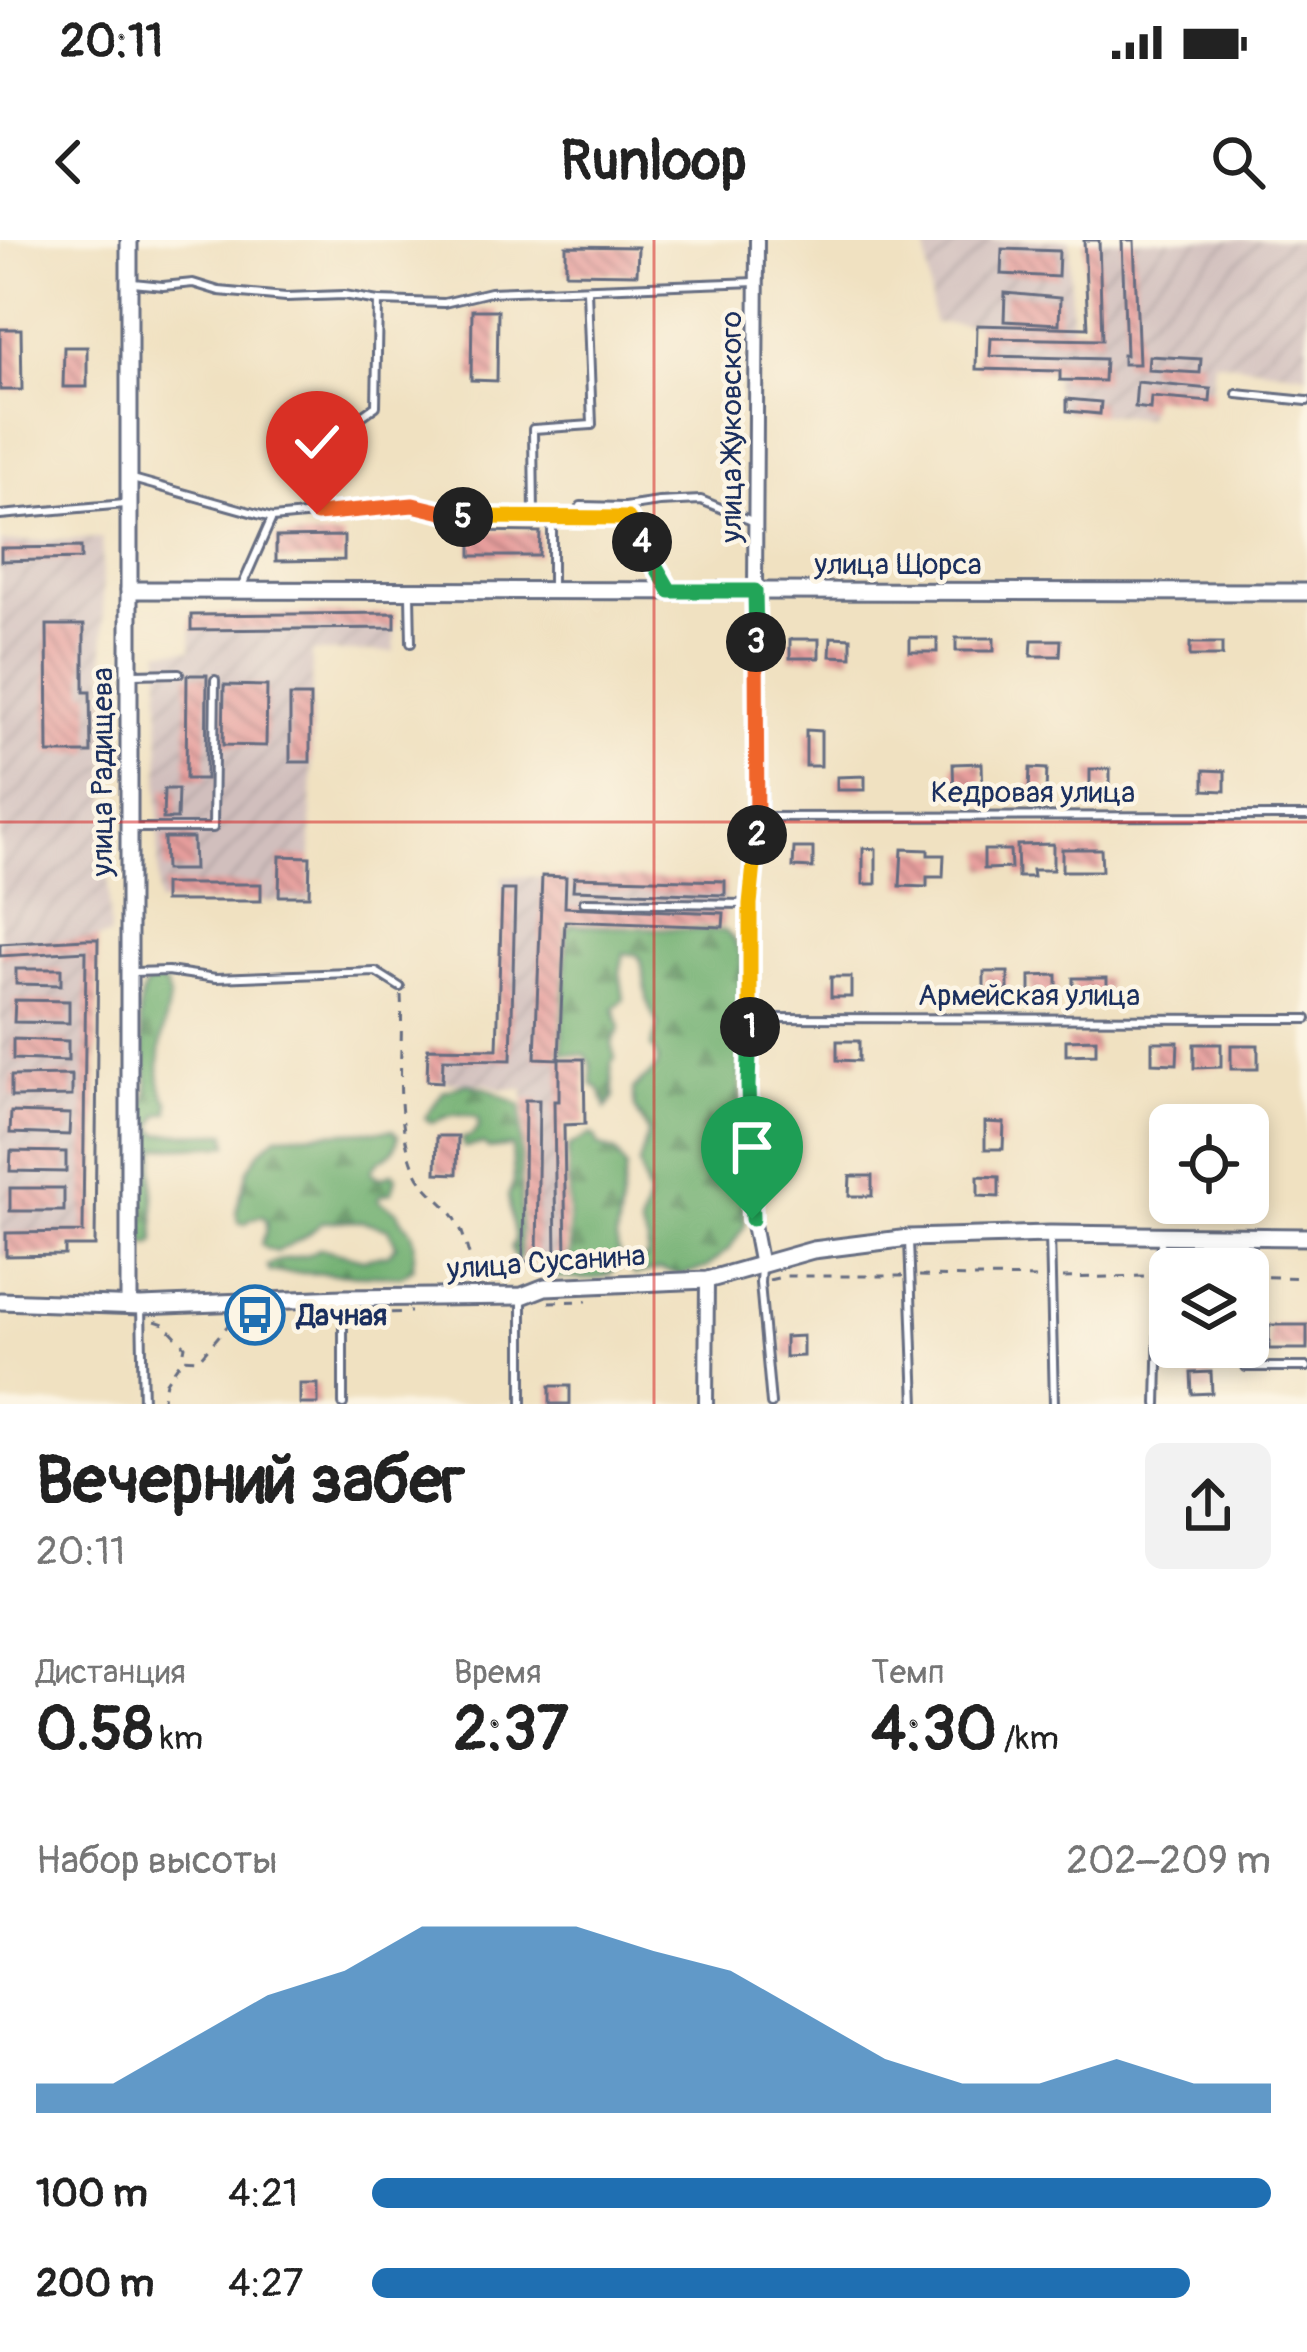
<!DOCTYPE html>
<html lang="ru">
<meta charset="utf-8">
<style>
:root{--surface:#fff;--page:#f2f2f2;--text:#222;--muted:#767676;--accent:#1f6fb2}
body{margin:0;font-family:Pangolin,sans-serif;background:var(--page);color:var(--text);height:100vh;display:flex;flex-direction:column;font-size:45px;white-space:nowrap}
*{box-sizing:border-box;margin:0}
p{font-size:39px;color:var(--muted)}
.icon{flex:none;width:66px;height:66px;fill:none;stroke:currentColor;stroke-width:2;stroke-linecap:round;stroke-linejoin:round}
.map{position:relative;height:1164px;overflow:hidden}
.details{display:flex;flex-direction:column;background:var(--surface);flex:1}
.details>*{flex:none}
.fabs{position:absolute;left:1149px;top:864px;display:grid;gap:24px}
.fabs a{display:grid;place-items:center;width:120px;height:120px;border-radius:18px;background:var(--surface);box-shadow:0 6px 18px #0003;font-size:60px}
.pin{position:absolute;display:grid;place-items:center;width:102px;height:102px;color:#fff;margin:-123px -51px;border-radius:50% 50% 50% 0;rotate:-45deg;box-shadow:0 0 12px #0007}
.pin .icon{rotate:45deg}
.km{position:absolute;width:60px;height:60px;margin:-30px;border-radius:50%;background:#222;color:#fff;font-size:33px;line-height:60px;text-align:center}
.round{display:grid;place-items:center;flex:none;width:126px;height:126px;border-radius:18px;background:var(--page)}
.head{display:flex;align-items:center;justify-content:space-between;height:204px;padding:0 36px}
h1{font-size:66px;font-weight:700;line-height:90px}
.metrics{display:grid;grid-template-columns:repeat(3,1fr);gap:18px;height:204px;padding:12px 36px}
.metrics div{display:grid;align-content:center}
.metrics b{font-size:60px;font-weight:700}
.metrics small{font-size:33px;font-weight:400}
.metrics p{font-size:33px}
.chart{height:336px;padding:24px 36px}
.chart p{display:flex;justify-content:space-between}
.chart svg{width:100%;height:216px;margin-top:12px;fill:var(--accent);opacity:.7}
ul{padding:0 36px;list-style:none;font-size:39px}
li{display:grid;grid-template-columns:192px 144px 1fr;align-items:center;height:90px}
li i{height:30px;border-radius:15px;background:var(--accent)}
.status{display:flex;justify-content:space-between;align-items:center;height:84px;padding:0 60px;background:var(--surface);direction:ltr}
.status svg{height:33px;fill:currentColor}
header{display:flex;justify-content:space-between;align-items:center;height:156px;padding:0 36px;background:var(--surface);font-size:54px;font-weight:700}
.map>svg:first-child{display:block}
.industrial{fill:url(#industrial-furrows)}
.forest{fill:url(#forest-firs);stroke:#467068;stroke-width:3}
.building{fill:url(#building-back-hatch)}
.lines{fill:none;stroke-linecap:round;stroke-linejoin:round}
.service-casing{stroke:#666d81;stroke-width:12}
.minor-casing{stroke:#666d81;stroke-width:18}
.tertiary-casing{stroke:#666d81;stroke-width:21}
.path{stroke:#666d81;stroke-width:3;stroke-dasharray:9 9;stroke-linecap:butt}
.service{stroke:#fff;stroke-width:6}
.minor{stroke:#fff;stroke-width:12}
.tertiary{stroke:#fff;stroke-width:15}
.split-1-casing{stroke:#fff;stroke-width:24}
.split-2-casing{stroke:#fff;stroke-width:24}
.split-3-casing{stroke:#fff;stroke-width:24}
.split-4-casing{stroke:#fff;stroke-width:24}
.split-5-casing{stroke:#fff;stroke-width:24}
.split-6-casing{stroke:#fff;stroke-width:24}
.split-1{stroke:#22a559;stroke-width:15}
.split-2{stroke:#f5b400;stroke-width:15}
.split-3{stroke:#f0652b;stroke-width:15}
.split-4{stroke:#22a559;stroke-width:15}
.split-5{stroke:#f5b400;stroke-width:15}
.split-6{stroke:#f0652b;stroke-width:15}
.grid{fill:none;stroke:#d62828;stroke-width:3;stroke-opacity:0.55}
.labels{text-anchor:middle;stroke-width:9;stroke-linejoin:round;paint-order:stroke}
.street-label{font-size:30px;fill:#1b2f5e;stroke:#fcf5e5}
.poi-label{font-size:30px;font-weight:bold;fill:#1b2f5e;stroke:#fcf5e5;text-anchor:start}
</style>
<div class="status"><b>20:11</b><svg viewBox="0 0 49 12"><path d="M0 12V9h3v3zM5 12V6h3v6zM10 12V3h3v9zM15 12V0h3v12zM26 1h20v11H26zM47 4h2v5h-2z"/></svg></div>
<header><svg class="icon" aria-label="back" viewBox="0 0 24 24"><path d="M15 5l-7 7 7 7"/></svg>Runloop<svg class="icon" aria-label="search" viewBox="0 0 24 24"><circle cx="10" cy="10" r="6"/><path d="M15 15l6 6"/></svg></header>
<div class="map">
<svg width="1307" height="1164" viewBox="0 0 1307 1164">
<defs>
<pattern id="industrial-furrows" width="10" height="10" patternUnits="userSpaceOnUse" patternTransform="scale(3)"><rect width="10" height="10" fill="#d1bfbd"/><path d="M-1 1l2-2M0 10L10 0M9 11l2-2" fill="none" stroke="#b3a4a5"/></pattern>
<pattern id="forest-firs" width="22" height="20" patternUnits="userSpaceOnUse" patternTransform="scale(3)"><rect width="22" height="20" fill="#72b072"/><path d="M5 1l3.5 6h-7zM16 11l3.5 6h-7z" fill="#5d9061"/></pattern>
<pattern id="building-back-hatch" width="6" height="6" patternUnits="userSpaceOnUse" patternTransform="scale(3)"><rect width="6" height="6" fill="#e69e9c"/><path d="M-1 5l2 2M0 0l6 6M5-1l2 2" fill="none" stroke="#ba8182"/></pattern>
</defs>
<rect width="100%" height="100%" fill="#fcf5e5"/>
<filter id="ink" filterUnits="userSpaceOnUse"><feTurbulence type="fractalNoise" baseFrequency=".00833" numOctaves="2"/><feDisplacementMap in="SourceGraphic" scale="24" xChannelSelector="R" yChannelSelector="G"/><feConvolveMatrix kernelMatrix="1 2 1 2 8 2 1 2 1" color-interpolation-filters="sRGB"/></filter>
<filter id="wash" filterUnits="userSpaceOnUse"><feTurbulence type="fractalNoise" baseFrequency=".004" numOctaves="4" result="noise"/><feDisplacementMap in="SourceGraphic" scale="48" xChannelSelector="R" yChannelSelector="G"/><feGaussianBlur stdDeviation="2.7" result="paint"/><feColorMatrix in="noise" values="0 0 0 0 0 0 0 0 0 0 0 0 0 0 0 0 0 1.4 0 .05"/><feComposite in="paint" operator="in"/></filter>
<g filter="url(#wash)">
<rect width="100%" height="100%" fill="#f0e1c1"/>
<g class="industrial">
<polygon points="925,0 1070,0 1071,87 1087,88 1084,0 1307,0 1307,134 1214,121 1210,162 1151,157 1147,178 1060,170 1052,131 976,129 977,85 933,83"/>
<polygon points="102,298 110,696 98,699 95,1006 66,1006 65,1015 0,1016 0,302"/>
<polygon points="395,373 394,412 312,412 311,661 158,663 160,410 191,410 191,375"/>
<polygon points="502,636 725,641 723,687 565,682 559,818 584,819 585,884 564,885 566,1019 523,1021 524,849 500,849 487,844 427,841 428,808 497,809"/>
</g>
<g class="forest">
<path d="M571,685l154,6 9,9 7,15 1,15 -4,42 7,213 -15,23 -24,20 -26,7 -20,-6 -25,6 -4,-5 1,-6 15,-6 1,-16 -8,-15 8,-28 -9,-35 9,-31 -13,-25 -2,-18c12,-16 37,-18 18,-44l8,-22c-19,-23 -9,-44 -21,-69l-14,-2 -4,19 4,27 -10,9 6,20 -8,15 3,16 -4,4 3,35 -8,10 -6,-19 -8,-5 -1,-20 -5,-9 -24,-2 5,-121z"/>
<path d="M159,741l7,5 3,12c-4,28 -20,84 0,104v10l-10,3 -6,12 6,7 67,-1 2,12 -71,3 -4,20 2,74 -3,3h-7c-10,-38 -10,-85 -4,-124 1,-12 7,-25 7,-37 0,-28 -19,-80 1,-102z"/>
<path d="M465,843l23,6 33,17 -1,152 -5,2 -4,-13 4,-7 -7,-44 6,-15 -2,-35 -23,3 -6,-5 -19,3 -2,-8 9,-3 7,-8v-9c-18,-9 -29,-4 -46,4l-7,-5 18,-26z"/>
<path d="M393,890l5,6c-3,25 -19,17 -27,36 7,8 13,6 21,1l4,4 -4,15 -13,4v5l19,11c3,11 10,12 14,21 5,12 1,23 1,35l-12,8 -131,-4 -3,-6c18,-12 37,-5 53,-18l43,11 26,-5 7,-9 -7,-16 -27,-8 -40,1c-16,17 -26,18 -45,30l-12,-4 -4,-4 6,-14v-9l-5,-5 -11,3 -6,5 -6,-2 -3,-10 12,-42 12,-19 18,-16z"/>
<path d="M591,894l5,4 2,7 18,7 10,17 -10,71 5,24c-15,20 -41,15 -64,14l-4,-3 2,-11 10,-2 5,-6 -2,-109z"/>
</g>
<g id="blocks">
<g class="building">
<polygon points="1084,0 1099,0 1102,100 991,98 990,116 1105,119 1104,141 1060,140 1060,131 976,129 977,85 1088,88"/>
<polygon points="1122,0 1134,0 1139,124 1123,124 1123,115 1126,115"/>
<polygon points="566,6 638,7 637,34 566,33"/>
<polygon points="1002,9 1059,11 1058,37 1001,34"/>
<polygon points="1005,53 1060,58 1059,84 1004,81"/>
<polygon points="472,70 498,70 497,141 471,140"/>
<polygon points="0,89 21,89 22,150 0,150"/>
<polygon points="64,107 87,107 87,147 63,147"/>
<polygon points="1149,116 1201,119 1200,133 1148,130"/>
<polygon points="1137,142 1211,149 1210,162 1151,157 1150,169 1135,167"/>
<polygon points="1067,159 1101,162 1100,174 1067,171"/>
<polygon points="471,291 540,292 539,316 471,316"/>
<polygon points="344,296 344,320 276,321 276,297"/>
<polygon points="81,307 81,319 1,321 1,308"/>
<polygon points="395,373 395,388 191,390 191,375"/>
<polygon points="47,385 84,385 84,452 90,452 91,513 48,513"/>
<polygon points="831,397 851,398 851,417 830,416"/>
<rect x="910" y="398" width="27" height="14"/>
<rect x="956" y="398" width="38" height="13"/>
<rect x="790" y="399" width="29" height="19"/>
<polygon points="1032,400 1061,400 1060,416 1031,416"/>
<rect x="1190" y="403" width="32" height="13"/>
<polygon points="187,435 207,435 206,539 186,539"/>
<polygon points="224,445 267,446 266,506 223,505"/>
<rect x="290" y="456" width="20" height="66"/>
<polygon points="806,490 821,491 821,526 806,526"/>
<polygon points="982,523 983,555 954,555 953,524"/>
<polygon points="1030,528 1047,529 1046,551 1029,550"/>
<polygon points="1090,529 1110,529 1110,549 1090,548"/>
<polygon points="1204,530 1225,531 1225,551 1204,550"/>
<polygon points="865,536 865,550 837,550 837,537"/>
<polygon points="164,549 178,549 177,579 163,579"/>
<polygon points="164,598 193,598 194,630 165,630"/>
<polygon points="1053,604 1053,630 1032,630 1033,637 1018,637 1017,605"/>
<polygon points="794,608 813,608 813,628 793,627"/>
<polygon points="863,608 876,609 876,644 863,644"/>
<polygon points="902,609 928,610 928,615 944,615 943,637 927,637 927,647 900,646"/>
<polygon points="1062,609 1101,609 1102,631 1062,631"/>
<polygon points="984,610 1010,610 1011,628 984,629"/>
<polygon points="280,616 310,617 309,656 279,656"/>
<polygon points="542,636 566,637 565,667 724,673 723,687 565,681 559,819 535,818"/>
<polygon points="574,637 725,641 725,655 573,650"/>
<rect x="164" y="644" width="97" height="17"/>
<polygon points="502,650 515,650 511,820 443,819 442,842 427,841 428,808 497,809"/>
<polygon points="85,699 98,699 95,1006 65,1006 65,1015 6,1016 6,993 83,992 86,711 0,716 0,704"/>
<polygon points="16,729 61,729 61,745 16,744"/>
<rect x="984" y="732" width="24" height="19"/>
<polygon points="1057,735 1057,754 1030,754 1030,736"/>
<rect x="831" y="737" width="20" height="20"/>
<polygon points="1073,738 1107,738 1107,756 1073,757"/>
<polygon points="15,760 69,761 69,783 14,782"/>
<polygon points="13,799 68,801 68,821 13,819"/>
<polygon points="1096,799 1096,814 1066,815 1066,800"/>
<polygon points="837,801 859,801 859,821 837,820"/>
<polygon points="1152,802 1178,802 1177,824 1152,823"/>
<polygon points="1194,804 1221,804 1221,827 1194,828"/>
<rect x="1231" y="805" width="27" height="24"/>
<polygon points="559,819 584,819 585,884 564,885 566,1019 556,1019 554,861 559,861"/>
<polygon points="72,835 72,856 11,857 11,836"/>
<polygon points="525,860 539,860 537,1021 523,1021"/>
<polygon points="11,872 70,874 69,895 10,893"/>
<polygon points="985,882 1004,883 1003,909 985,909"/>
<polygon points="437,896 458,896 457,934 436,933"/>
<polygon points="11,911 66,912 66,932 10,931"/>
<polygon points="850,936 872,936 872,956 849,956"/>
<polygon points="978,936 999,937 999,957 978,956"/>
<rect x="10" y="948" width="54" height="23"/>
<rect x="1269" y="1085" width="38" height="24"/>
<polygon points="803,1096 803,1116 785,1117 785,1097"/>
<polygon points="1211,1132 1212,1153 1192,1154 1191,1133"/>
<rect x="300" y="1144" width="18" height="20"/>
<rect x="550" y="1146" width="20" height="18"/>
</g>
</g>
</g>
<g filter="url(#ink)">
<use href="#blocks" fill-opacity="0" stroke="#666d81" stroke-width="3"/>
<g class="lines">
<g class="service-casing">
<g id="service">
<polyline points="133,43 163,46 193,43 219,51 286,57 344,55 378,61"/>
<polyline points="1237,154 1307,161"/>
<polyline points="129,238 272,278 413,265 471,278 628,278 668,348"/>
<polyline points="581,266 625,267"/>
<polyline points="317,274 341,191 376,166 378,61 444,63 490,52 756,42"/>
<polyline points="0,275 125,264"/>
<polyline points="619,276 625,267 659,262 701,260 752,281"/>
<polyline points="534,278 533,189 592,185 587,50"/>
<polyline points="552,278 552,347"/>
<polyline points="242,346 272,278"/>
<polyline points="410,354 411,403"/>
<polyline points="133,434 179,433"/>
<polyline points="759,577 1307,576"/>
<polyline points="133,588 213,588 215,440"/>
<polyline points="584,662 748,664"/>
<polyline points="133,732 168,731 216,738 376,732 400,747"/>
<polyline points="750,778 1307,779"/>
<polyline points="1050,994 1054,1164"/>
<polyline points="909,1000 915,1164"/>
<polyline points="1243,1000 1244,1029"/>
<polyline points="761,1026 760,1043 771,1164"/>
<polyline points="343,1060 343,1164"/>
<polyline points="522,1060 522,1164"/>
<polyline points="141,1066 143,1164"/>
<polyline points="1245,1107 1246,1127 1307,1127"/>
<polyline points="1157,1164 1161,1000"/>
</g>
</g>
<g class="minor-casing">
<g id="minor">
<polyline points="757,0 755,351 759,577 750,664 747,845 752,979 761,1026"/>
<polyline points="706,1164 707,1040"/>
</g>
</g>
<g class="tertiary-casing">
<g id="tertiary">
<polyline points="129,350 1307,352"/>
<polyline points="0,1061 141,1066 343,1058 522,1056 545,1047 707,1040 813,1010 909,998 1050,994 1307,997"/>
<polyline points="129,1065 129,0"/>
</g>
</g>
<g class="path">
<path d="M401,755c3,60 -9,118 14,175 9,22 30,31 41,50 10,16 13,41 22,61"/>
<polyline points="919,1036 1041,1038"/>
<polyline points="1250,1036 1307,1038"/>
<polyline points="1063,1038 1149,1036"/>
<polyline points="769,1040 786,1036 903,1036"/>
<polyline points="549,1062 587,1061"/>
<polyline points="355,1074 411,1072"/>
<polyline points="155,1081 164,1084 185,1106 183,1116"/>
<polyline points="162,1164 166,1142 183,1118 199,1119 236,1076"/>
</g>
<use href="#service" class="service"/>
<use href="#minor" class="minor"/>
<use href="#tertiary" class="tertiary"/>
</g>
</g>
<g class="lines" filter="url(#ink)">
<g class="split-1-casing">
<polyline id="split-1" points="750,787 748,845 752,979"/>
</g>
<g class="split-2-casing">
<polyline id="split-2" points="750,787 750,664 757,595"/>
</g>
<g class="split-3-casing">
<polyline id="split-3" points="756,402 757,595"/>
</g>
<g class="split-4-casing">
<polyline id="split-4" points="642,302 670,351 755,351 756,402"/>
</g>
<g class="split-5-casing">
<polyline id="split-5" points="463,277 628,278 642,302"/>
</g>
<g class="split-6-casing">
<polyline id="split-6" points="317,274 413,265 463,277"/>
</g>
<use href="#split-1" class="split-1"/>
<use href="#split-2" class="split-2"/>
<use href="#split-3" class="split-3"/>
<use href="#split-4" class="split-4"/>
<use href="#split-5" class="split-5"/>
<use href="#split-6" class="split-6"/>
</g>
<path class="grid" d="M654,0v1164M0,582h1307"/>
<defs>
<g id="bus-ring" transform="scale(3)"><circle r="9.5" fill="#fcf5e5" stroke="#1f6fb2" stroke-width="1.5"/><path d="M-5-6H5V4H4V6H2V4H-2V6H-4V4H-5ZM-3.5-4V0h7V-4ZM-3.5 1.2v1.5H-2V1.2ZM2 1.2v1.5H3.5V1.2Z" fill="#1f6fb2"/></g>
</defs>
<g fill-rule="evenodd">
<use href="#bus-ring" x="255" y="1075"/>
</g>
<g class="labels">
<g class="street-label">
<text transform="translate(731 187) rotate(-90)" y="10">улица Жуковского</text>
<text x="898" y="334">улица Щорса</text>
<text transform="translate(102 532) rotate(-90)" y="10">улица Радищева</text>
<text x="1033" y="562">Кедровая улица</text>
<text x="1029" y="765">Армейская улица</text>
<text transform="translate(546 1022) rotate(-4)" y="10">улица Сусанина</text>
</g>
<g class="poi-label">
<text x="297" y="1085">Дачная</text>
</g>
</g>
</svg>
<div class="fabs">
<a><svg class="icon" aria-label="locate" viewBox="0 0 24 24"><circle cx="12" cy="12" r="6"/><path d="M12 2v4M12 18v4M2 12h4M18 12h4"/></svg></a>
<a><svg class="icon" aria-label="layers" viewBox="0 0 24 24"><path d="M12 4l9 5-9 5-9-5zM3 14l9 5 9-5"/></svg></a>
</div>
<div class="pin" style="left:752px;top:979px;background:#1e9e55"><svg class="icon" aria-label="arrive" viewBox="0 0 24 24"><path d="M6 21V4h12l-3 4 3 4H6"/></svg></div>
<div class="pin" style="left:317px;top:274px;background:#d93025"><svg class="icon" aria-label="check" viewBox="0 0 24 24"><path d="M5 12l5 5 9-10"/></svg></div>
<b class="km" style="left:750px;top:787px">1</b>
<b class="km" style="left:757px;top:595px">2</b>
<b class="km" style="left:756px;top:402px">3</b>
<b class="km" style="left:642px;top:302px">4</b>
<b class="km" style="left:463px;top:277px">5</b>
</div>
<section class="details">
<div class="head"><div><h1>Вечерний забег</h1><p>20:11</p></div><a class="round"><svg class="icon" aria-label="share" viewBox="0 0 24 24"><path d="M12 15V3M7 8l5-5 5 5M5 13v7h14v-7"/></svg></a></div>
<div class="metrics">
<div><p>Дистанция</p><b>0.58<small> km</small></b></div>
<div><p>Время</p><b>2:37</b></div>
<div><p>Темп</p><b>4:30<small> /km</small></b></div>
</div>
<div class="chart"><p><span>Набор высоты</span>202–209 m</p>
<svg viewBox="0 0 160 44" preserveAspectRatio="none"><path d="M0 44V38L10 38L20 29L30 20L40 15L50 6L60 6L70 6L80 11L90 15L100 24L110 33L120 38L130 38L140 33L150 38L160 38V44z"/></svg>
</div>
<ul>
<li><b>100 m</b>4:21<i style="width:100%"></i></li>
<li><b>200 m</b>4:27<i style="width:91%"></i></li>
</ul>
</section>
